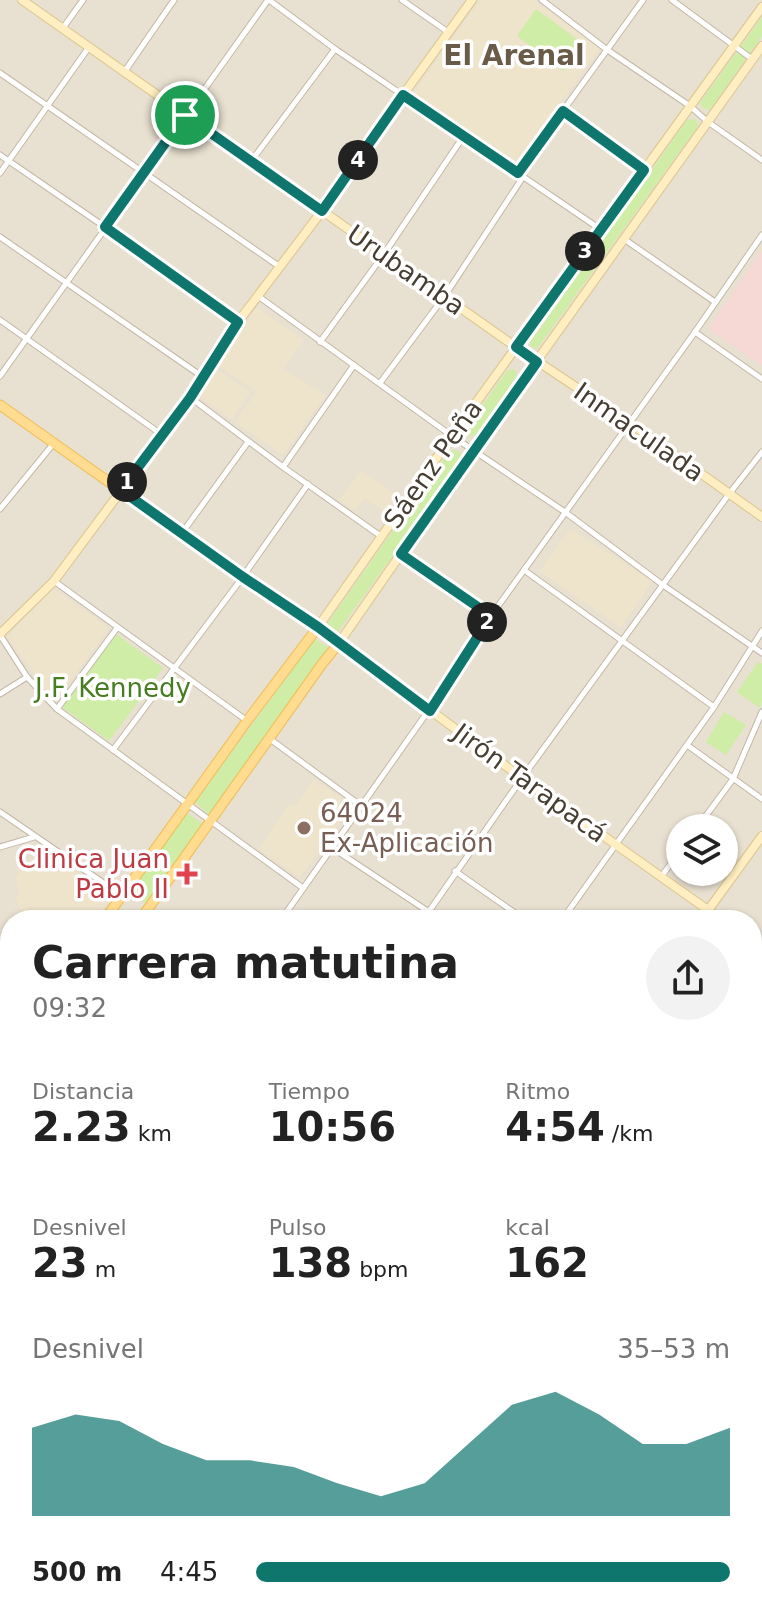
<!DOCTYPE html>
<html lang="es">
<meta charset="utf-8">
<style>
:root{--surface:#fff;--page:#f2f2f2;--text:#222;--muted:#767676;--accent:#0f766e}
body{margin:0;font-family:"DejaVu Sans",sans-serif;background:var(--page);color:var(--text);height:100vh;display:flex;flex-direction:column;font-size:30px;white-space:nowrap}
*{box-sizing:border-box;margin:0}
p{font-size:26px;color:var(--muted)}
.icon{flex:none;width:44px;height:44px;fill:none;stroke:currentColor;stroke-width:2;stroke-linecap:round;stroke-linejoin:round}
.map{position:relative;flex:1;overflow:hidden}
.panel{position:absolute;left:0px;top:910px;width:762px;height:710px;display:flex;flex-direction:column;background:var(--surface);border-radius:32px 32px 0 0;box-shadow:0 2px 6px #0004}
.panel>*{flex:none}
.buttons{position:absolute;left:666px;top:814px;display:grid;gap:16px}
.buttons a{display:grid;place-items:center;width:72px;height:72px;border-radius:50%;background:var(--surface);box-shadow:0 2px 6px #0004;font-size:40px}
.pin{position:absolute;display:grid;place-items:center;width:68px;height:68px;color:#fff;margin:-34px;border:4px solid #fff;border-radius:50%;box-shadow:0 2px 8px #0007}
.km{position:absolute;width:40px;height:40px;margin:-20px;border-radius:50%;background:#222;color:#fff;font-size:22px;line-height:40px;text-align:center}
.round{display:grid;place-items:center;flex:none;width:84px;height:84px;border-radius:42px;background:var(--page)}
.head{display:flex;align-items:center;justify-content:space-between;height:136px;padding:0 32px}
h1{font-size:44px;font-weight:700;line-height:60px}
.stats{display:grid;grid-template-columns:repeat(3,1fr);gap:12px;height:136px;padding:8px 32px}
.stats div{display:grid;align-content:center}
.stats b{font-size:40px;font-weight:700}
.stats small{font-size:22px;font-weight:400}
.stats p{font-size:22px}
.chart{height:224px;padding:16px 32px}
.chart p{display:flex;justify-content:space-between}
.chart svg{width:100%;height:144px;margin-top:8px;fill:var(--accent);opacity:.7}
ul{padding:0 32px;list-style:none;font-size:26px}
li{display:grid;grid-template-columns:128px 96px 1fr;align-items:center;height:60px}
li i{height:20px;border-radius:10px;background:var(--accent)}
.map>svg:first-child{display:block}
.residential{fill:#e8e0d0;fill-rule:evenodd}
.education{fill:#eee3cb}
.medical{fill:#f6d8d4}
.green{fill:#cfeda6}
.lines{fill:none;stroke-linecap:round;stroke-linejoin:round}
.street-casing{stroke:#c3b8a7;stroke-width:7}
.secondary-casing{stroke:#dbc58f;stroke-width:10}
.primary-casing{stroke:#f0bd54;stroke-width:11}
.highway-casing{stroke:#ee9d22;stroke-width:12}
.street{stroke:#fff;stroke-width:5}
.secondary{stroke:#ffeec1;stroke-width:8}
.primary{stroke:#ffdc90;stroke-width:9}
.highway{stroke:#ffc662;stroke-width:10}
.route-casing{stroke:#fff;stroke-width:16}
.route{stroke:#0f766e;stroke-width:10}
.education-dot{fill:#8d6e63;stroke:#fff;stroke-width:3}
.health-dot{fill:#e0444e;stroke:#fff;stroke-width:3}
.labels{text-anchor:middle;stroke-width:7;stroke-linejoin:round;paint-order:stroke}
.street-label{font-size:26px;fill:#463e32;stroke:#fff}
.park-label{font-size:26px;fill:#467d20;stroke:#fff}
.education-label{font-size:26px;fill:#785e54;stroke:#fff;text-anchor:start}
.health-label{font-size:26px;fill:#be3a42;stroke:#fff;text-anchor:end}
.neighbourhood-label{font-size:28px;font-weight:bold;fill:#6a5b48;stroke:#fff}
</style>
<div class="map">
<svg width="762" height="1619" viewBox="0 0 762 1619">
<rect width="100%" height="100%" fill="#f3eee3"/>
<path class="residential" d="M0,0h762v1619h-762zM680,828h44v44h-44zM10,920h742v690h-742z"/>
<g class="education">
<polygon points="480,0 534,0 601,48 515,164 413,93"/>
<polygon points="257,307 304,340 283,369 326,395 283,455 235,422 256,392 216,364"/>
<polygon points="214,367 251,392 232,420 195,394"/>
<polygon points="361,470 398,496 385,513 365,498 355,511 339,500"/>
<polygon points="570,529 653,581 621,628 539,571"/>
<polygon points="53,588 110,628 55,702 7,637"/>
<polygon points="314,779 353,805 300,878 258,849 288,804 294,807"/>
<polygon points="44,850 113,897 92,920 23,920 16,896 19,895 16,876"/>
</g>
<polygon class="medical" points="762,250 762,366 710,330 710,326"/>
<g class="green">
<polygon points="536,9 582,43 563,71 517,36"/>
<polygon points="762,17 762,36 710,109 703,109 700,103"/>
<polygon points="696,119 698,126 539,346 534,349 530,345 531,341 687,120"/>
<polygon points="513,369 516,371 516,377 478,435 468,436 466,428 508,370"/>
<polygon points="454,450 460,452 463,458 334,637 323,630 449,451"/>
<polygon points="116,634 163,668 109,741 62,707"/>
<polygon points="315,639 328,647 210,816 195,802"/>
<polygon points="758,662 762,664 762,702 760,708 737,692"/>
<polygon points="724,712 746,725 726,755 706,742"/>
<polygon points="187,813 203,824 146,903 129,893"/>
<polygon points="10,1263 10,1447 0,1445 0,1265"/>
</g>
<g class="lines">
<g class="street-casing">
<g id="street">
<polyline points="269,0 335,49 600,229"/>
<polyline points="402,0 448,32"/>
<polyline points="542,0 606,49 690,106 708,122 762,160"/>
<polyline points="672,0 752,59"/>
<polyline points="63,28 83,0"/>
<polyline points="125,71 174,0"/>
<polyline points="0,73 280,267"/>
<polyline points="563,111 644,170"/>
<polyline points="0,155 105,227 237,322"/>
<polyline points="252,160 335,49"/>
<polyline points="0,173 89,47"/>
<polyline points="518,173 643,0"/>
<polyline points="0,237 203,377"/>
<polyline points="624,239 715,302"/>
<polyline points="258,296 452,436 565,512 663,585 762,653"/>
<polyline points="0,320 161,434"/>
<polyline points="695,332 762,379"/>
<polyline points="320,342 384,254 463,137"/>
<polyline points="0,376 268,0"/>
<polyline points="380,383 444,297 523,177"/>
<polyline points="191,398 283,467 382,537"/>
<polyline points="283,467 354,365"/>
<polyline points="0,509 54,443"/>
<polyline points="182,533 248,442"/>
<polyline points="401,554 491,616"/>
<polyline points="524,570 714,707"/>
<polyline points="54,581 246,720"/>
<polyline points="0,635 27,677 57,709 303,888"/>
<polyline points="0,694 27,677"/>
<polyline points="57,709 117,628"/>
<polyline points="270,739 360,805"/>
<polyline points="687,745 762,799"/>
<polyline points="113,750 239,582 308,484"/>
<polyline points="0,812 121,895"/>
<polyline points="697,828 733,779 762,712"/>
<polyline points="0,847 34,837"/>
<polyline points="331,847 429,912"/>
<polyline points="455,871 525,920"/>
<polyline points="661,877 680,851"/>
<polyline points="281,920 426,714 430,711 491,616 695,332 762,235"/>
<polyline points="423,920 522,778 729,494 762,452"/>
<polyline points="562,920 714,707 762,631"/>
<polyline points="0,993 10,1025"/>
<polyline points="752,1053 762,1038"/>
<polyline points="752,1082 762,1089"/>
<polyline points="0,1084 10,1082"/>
<polyline points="752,1220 762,1227"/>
<polyline points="752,1251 762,1237"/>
<polyline points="0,1259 10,1256"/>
<polyline points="0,1449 10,1451"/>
<polyline points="752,1500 762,1507"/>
<polyline points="0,1501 10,1487"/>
<polyline points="296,1610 338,1619"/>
<polyline points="339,1610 361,1619"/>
<polyline points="573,1610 607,1619"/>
<polyline points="205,1619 211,1610"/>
<polyline points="363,1619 368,1610"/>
<polyline points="505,1619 511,1610"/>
</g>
</g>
<g class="secondary-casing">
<g id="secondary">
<polyline points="22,0 516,347 630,423 762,517"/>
<polyline points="318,627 452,436 762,7"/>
<polyline points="0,634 54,581 190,398 238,322 322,211 403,95 472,0"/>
<polyline points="701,920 762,836"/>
<polyline points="722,920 522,778 339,643 473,450 762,46"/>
<polyline points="752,941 762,948"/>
<polyline points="0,952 10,950"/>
<polyline points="0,987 10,985"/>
<polyline points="0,1172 10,1170"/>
<polyline points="752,1359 762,1367"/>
<polyline points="752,1451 762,1438"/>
<polyline points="752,1462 762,1448"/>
<polyline points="0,1529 10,1532"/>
<polyline points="0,1540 10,1543"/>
<polyline points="70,1619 71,1610"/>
<polyline points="629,1619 636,1610"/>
<polyline points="638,1619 645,1610"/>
</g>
</g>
<g class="primary-casing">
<g id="primary">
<polyline points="0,405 243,577 318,627 339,643 322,664 140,920"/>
<polyline points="108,915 247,721 318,627"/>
</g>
</g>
<g class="highway-casing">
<g id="highway">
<polyline points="104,920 108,915"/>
<polyline points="0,964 10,961"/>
<polyline points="0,974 10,972"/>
</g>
</g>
<use href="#street" class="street"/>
<use href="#secondary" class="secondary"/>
<use href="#primary" class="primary"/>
<use href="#highway" class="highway"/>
</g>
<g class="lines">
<g class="route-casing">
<polygon id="route" points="403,95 518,173 563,111 644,170 516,347 537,362 401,554 491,616 430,711 318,627 243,577 121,490 190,398 238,322 105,227 185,115 322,211"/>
</g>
<use href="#route" class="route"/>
</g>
<circle class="education-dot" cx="304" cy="828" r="8"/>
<path class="health-dot" d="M183 862h8v8h8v8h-8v8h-8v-8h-8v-8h8z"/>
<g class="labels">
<g class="street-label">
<text transform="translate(406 270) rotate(35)" y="9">Urubamba</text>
<text transform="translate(639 432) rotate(35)" y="9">Inmaculada</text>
<text transform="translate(433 464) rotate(-55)" y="9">Sáenz Peña</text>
<text transform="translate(530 783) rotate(36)" y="9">Jirón Tarapacá</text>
</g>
<g class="park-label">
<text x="113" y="697">J.F. Kennedy</text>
</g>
<g class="education-label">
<text x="320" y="822">64024<tspan x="320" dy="30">Ex-Aplicación</tspan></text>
</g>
<g class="health-label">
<text x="169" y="868">Clinica Juan<tspan x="169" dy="30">Pablo II</tspan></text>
</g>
<g class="neighbourhood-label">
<text x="514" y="65">El Arenal</text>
</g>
</g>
</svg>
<div class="buttons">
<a><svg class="icon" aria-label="layers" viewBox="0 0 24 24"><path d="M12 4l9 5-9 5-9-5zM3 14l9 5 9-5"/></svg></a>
</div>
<div class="pin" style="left:185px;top:115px;background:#1e9e55"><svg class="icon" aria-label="arrive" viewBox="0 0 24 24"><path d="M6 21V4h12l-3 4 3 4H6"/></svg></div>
<b class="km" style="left:127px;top:482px">1</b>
<b class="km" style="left:487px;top:622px">2</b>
<b class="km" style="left:585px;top:251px">3</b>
<b class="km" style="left:358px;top:160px">4</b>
<section class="panel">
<div class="head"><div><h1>Carrera matutina</h1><p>09:32</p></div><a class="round"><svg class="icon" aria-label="share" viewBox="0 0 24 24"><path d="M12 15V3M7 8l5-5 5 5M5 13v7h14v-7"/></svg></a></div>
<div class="stats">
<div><p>Distancia</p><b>2.23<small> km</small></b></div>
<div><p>Tiempo</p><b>10:56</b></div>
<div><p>Ritmo</p><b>4:54<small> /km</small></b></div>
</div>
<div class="stats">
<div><p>Desnivel</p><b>23<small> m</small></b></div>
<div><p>Pulso</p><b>138<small> bpm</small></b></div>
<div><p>kcal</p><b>162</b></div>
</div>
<div class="chart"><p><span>Desnivel</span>35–53 m</p>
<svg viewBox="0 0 160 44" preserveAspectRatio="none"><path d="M0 44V17L10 13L20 15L30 22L40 27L50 27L60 29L70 34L80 38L90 34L100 22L110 10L120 6L130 13L140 22L150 22L160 17V44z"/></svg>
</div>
<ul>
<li><b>500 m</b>4:45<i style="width:100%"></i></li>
</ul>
</section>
</div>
